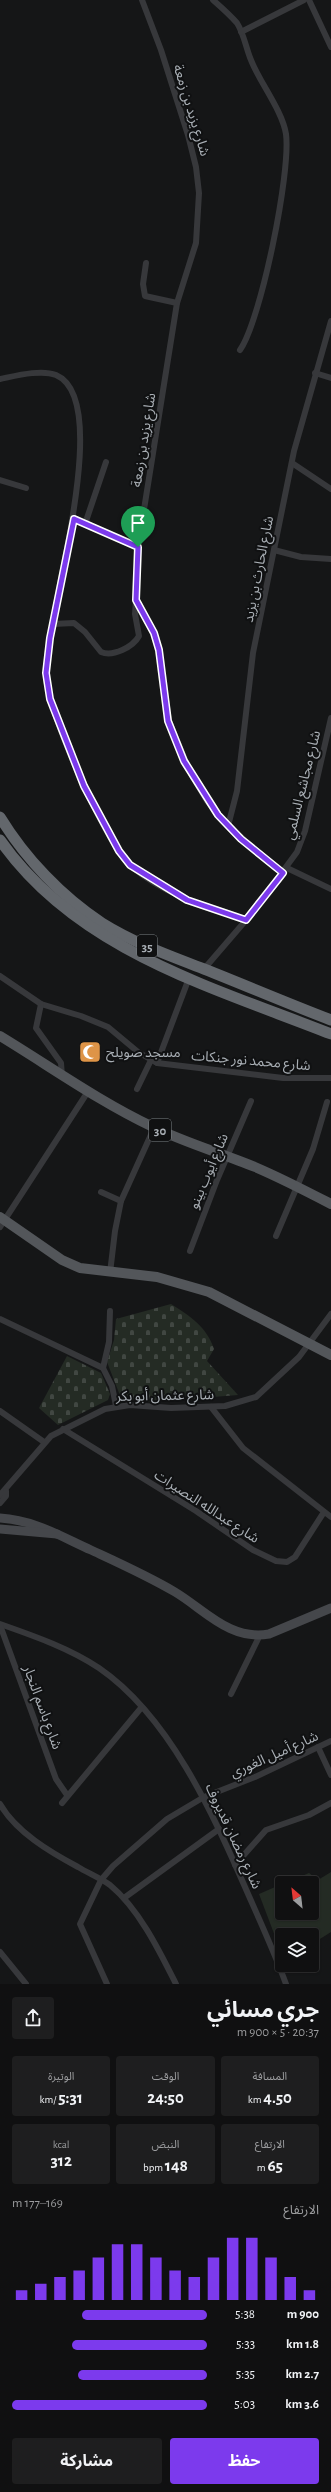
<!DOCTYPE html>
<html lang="ar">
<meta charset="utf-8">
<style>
:root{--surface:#101011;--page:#1e1e1f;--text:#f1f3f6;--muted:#9c9d9f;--line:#303031;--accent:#7c3aed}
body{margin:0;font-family:"Alegreya Sans","Noto Sans Arabic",sans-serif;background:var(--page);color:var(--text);direction:rtl;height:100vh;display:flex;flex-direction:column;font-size:15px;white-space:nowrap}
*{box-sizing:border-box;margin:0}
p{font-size:13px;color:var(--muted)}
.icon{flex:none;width:22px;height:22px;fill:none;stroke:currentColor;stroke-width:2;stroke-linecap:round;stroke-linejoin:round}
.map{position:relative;height:1984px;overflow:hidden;direction:ltr}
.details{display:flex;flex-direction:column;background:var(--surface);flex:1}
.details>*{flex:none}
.needle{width:26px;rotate:332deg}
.controls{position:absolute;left:275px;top:1876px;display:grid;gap:8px}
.controls a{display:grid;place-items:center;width:44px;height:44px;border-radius:4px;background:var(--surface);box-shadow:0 1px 3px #0004,0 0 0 1px var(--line);font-size:20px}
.pin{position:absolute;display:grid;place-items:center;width:34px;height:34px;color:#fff;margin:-41px -17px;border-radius:50% 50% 50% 0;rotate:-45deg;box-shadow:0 0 4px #0007}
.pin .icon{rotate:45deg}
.round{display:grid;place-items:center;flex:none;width:42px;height:42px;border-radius:4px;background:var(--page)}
.headline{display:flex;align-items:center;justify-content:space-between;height:68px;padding:0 12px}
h1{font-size:22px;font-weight:700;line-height:30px}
.metrics{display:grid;grid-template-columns:repeat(3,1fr);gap:6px;height:68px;padding:4px 12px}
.metrics div{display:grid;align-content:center;border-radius:4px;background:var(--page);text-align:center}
.metrics b{font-size:17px;font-weight:700}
.metrics small{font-size:11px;font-weight:400}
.metrics p{font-size:11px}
.chart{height:112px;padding:8px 12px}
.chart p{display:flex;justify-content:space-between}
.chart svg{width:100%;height:72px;margin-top:4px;stroke:var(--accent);stroke-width:6}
.button{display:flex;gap:8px;margin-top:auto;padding:8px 12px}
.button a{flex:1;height:46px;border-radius:4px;background:var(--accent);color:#fff;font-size:16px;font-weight:700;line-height:46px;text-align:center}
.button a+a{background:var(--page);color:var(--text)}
ul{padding:0 12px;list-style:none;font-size:13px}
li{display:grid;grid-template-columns:64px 48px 1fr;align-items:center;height:30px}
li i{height:10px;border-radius:5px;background:var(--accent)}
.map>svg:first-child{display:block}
.green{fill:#242b24}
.cemetery{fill:url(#cemetery-stones)}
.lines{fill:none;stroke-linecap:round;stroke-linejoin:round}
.street{stroke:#37383b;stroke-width:6}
.secondary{stroke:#45474b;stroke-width:9}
.primary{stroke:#53565a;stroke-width:10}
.highway{stroke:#63676c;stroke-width:11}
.route-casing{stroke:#fff;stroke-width:8}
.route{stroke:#7c3aed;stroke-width:5}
.labels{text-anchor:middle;stroke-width:4;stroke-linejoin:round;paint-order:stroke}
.shield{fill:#101112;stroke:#7b8084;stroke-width:1}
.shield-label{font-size:13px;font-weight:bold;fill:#a9afb5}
.street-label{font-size:14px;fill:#a9afb5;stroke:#101112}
.poi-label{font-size:14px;fill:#a9afb5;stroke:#101112;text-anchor:start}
</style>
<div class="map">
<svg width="331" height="1984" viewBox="0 0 331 1984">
<defs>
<pattern id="cemetery-stones" width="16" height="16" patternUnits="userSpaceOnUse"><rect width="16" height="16" fill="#242b24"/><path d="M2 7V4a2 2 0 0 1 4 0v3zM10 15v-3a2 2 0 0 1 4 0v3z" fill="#414742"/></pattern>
</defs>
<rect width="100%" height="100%" fill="#151617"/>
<polygon class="green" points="331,1872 331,1932 312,1944 312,1935 282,1935 281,1952 259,1894 282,1884 282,1913 312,1913 312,1883 285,1883 309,1873 318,1880"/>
<g class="cemetery">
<path d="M171,1304c19,12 36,23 43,45l-7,12 31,34 -90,7 -27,-4 -14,-36 7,-22 2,-21z"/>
<polygon points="67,1356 101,1373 110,1394 108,1400 58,1425 39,1408"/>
</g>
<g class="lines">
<g class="street">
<polyline points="142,0 161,50 188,135 196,167 199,193 196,243 177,303 138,547 136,600 154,633 159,650 169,721 191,774 207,801 228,826 283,873"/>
<path d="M213,0c8,7 17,15 24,23 7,11 9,25 14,37 9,23 31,50 35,74 5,38 -25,186 -46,216"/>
<polyline points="309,0 331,47"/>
<polyline points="241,32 304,0"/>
<polyline points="146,263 143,284 145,296 177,303"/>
<polyline points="315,373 331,378"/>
<path d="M0,379c15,-3 41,-10 56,-4 61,26 -13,249 -10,302 2,35 59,166 85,189 32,28 75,41 115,54"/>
<polyline points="292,463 331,489"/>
<polyline points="0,480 26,488"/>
<polyline points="74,519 138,547"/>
<polyline points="85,524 106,462"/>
<polyline points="274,550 301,557 331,559"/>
<path d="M53,624l21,-1 11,9 16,20c12,5 32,-5 38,-16l-4,-22 1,-14"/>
<polyline points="228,826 237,791 253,653 294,451 331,321"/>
<polyline points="287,868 331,889"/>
<polyline points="204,969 253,912 297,852 305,831 331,718"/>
<polyline points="0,976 41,1004 81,1016 108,1027 138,1052 157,1063 283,1078 331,1078"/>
<polyline points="41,1004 36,1028 61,1063 62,1076"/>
<polyline points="157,1063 189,978"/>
<polyline points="137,1089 151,1060"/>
<polyline points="101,1192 121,1201"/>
<polyline points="0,1227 89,1090"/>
<polyline points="276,1236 313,1149 327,1102"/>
<polyline points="190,1251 217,1180 251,1101"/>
<polyline points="110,1273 115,1231 121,1201 154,1128"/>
<polyline points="0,1319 103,1368 112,1386 116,1406"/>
<polyline points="103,1368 109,1342 110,1311"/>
<polyline points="211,1407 243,1448 331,1517"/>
<polyline points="0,1411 44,1442"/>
<polyline points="63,1429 196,1511 253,1550 276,1561 287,1562 295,1557 324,1512"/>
<polyline points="0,1495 51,1436 105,1409 130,1405 171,1408 225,1406 256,1397 299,1357 331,1314"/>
<polyline points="0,1503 6,1496 6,1491"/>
<path d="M0,1624c34,12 69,24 99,44 70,48 113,144 146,219 14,32 29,64 41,97"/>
<polyline points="0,1625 56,1779 67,1795"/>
<polyline points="231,1694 260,1635"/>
<polyline points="318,1747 331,1775"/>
<polyline points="62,1803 141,1708"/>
<path d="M0,1804c16,28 50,48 78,63 10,6 22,11 32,18 29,24 49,65 66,99"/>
<polyline points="235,1865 266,1830 309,1815 331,1803"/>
<polyline points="124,1898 219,1829"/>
<polyline points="0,1952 26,1984"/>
<polyline points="107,1984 80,1924 101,1880 113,1866 167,1819 204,1797 255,1777 331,1741"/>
</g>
<g class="secondary">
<path d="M0,1518c34,2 60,18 91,32 28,13 57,26 84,42 30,18 55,49 94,42l62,-26"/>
<polyline points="0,1529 57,1534"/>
</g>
<g class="primary">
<path d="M0,1036c51,31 100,66 153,91 33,16 68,26 102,40 26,11 51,24 76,37"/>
<polyline points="0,1217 62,1260 80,1268 157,1277 209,1292 331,1355"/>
</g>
<g class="highway">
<path d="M0,817c25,41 62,80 102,106 32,20 68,33 102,46 43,17 85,35 127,51"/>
<path d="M0,840c77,110 212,147 331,194"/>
</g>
</g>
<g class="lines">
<g class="route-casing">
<polygon id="route" points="74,519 138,547 136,600 154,633 159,650 168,721 184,761 218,815 241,839 283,873 246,920 187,900 130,865 119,851 84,786 50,699 46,673 50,638"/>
</g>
<use href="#route" class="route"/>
</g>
<defs>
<g id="mosque-square" transform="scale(1.15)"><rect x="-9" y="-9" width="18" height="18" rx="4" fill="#de9447" stroke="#101112"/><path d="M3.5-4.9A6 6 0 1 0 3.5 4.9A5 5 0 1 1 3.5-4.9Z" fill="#fff"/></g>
</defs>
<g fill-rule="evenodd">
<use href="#mosque-square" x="90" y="1052"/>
</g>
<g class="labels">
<g class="shield">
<rect x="137" y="935" width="20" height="22" rx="3"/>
<rect x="149" y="1119" width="22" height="22" rx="3"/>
</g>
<g class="shield-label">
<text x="147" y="951">35</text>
<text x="160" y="1135">30</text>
</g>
<g class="street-label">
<text transform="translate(192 110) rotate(73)" y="5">شارع يزيد بن زمعة</text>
<text transform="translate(143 440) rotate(-81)" y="5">شارع يزيد بن زمعة</text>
<text transform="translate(258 569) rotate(-79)" y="5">شارع الحارث بن يزيد</text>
<text transform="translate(302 785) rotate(-76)" y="5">شارع مجاشع السلمي</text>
<text transform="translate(251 1060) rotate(5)" y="5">شارع محمد نور جنكات</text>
<text transform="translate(208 1171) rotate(-67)" y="5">شارع أيوب بينو</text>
<text transform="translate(165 1395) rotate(-1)" y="5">شارع عثمان أبو بكر</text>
<text transform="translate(207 1506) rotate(33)" y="5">شارع عبدالله النصيرات</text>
<text transform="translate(43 1707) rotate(70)" y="5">شارع باسم النجار</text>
<text transform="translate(274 1754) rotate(-24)" y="5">شارع أميل الغوري</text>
<text transform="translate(234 1836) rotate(65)" y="5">شارع رمضان قديروف</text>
</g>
<g class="poi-label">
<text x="106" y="1057">مسجد صويلح</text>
</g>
</g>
</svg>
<div class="controls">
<a><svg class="needle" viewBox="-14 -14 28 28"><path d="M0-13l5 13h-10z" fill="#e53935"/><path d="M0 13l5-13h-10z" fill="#9c9d9f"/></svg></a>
<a><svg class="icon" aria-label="layers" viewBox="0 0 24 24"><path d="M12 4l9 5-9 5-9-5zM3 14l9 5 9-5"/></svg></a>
</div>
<div class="pin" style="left:138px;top:547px;background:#1e9e55"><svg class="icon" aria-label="arrive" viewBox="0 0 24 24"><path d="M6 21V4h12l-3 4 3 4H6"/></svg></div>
</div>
<section class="details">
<div class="headline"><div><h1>جري مسائي</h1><p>20:37 · 5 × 900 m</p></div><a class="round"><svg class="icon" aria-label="share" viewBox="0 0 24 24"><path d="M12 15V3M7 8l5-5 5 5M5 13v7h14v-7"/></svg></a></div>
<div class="metrics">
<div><p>المسافة</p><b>4.50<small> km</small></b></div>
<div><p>الوقت</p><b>24:50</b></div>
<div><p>الوتيرة</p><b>5:31<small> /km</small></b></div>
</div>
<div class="metrics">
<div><p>الارتفاع</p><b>65<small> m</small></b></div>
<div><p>النبض</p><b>148<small> bpm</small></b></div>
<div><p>kcal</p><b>312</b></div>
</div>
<div class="chart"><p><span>الارتفاع</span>169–177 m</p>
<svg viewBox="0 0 160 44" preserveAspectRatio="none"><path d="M5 44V38M15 44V34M25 44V30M35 44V26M45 44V18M55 44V10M65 44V10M75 44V18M85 44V26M95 44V30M105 44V18M115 44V6M125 44V6M135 44V18M145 44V30M155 44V38"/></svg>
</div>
<ul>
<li><b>900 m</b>5:38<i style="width:64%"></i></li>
<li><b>1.8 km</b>5:33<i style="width:69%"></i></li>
<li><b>2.7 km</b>5:35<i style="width:66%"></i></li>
<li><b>3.6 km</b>5:03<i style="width:100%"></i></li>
</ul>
<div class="button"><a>حفظ</a><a>مشاركة</a></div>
</section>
